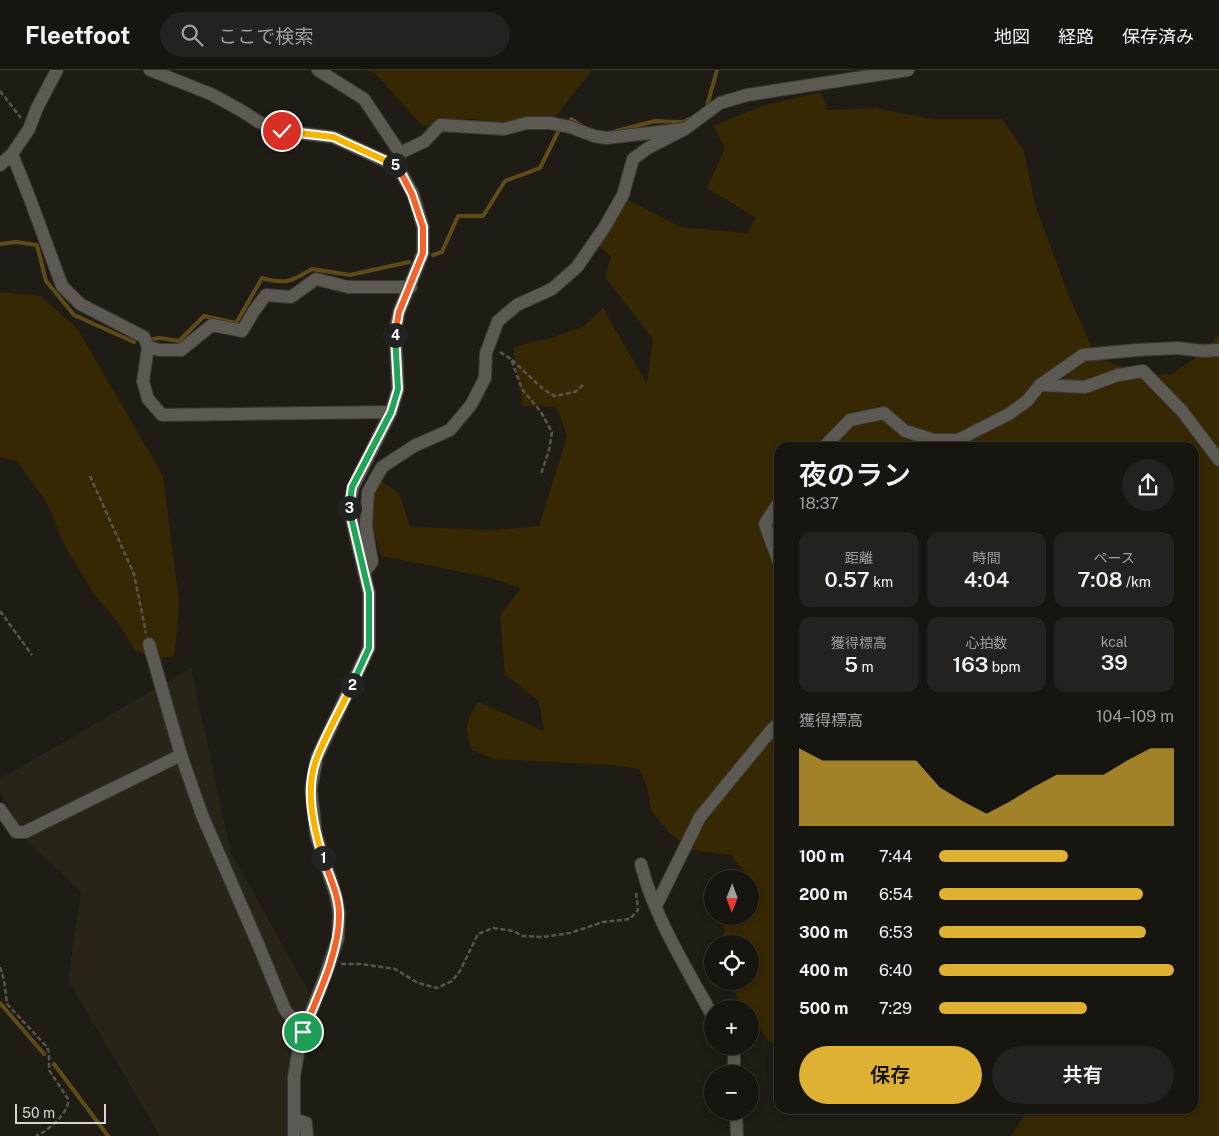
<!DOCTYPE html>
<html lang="ja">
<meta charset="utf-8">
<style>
:root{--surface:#171510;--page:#24221e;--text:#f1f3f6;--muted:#9e9f9f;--line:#363430;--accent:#deb133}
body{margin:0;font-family:"Public Sans","Noto Sans JP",sans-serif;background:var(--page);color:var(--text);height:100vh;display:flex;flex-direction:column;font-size:19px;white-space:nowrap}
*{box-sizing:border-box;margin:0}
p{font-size:16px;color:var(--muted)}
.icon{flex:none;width:28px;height:28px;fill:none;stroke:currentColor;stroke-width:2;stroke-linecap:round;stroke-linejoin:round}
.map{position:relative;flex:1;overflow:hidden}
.side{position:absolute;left:774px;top:372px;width:425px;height:672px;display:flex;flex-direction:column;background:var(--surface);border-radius:15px;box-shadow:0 2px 8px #0003,0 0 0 1px var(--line)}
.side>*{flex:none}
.needle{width:32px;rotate:181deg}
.buttons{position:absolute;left:704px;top:800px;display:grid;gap:10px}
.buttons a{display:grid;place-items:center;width:55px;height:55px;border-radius:50%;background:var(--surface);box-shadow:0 2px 8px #0003,0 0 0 1px var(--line);font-size:25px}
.scale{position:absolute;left:15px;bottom:12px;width:91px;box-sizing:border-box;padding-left:5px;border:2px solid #d6d5d0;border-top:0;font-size:14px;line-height:18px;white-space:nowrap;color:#d6d5d0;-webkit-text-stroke:4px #1f1c16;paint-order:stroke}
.pin{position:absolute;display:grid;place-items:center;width:42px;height:42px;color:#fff;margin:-21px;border:2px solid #fff;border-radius:50%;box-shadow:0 1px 5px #0007}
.km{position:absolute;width:25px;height:25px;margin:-12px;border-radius:50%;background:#222;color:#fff;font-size:14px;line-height:25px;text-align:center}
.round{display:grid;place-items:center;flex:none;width:52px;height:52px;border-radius:26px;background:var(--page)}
.head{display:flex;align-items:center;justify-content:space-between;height:85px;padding:0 25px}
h1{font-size:28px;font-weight:600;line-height:38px}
.figures{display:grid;grid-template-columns:repeat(3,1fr);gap:8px;height:85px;padding:5px 25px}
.figures div{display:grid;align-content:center;border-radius:12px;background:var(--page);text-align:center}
.figures b{font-size:21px;font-weight:600}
.figures small{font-size:14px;font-weight:400}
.figures p{font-size:14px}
.chart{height:140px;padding:10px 25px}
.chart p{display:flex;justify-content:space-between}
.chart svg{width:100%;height:90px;margin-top:5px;fill:var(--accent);opacity:.7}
.button{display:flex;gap:10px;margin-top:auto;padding:10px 25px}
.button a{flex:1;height:58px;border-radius:30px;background:var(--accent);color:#111;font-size:20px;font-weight:600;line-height:58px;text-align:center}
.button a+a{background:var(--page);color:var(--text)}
ul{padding:0 25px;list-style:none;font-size:16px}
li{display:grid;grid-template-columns:80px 60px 1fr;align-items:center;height:38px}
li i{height:12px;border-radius:6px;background:var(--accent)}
header{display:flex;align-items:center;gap:30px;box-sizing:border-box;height:70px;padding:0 25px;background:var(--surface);border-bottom:1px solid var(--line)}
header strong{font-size:24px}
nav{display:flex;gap:28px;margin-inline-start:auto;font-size:18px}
.search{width:350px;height:45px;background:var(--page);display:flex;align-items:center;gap:12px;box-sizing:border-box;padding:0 18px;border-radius:28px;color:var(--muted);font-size:19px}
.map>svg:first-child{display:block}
.built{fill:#282418}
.green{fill:#362802}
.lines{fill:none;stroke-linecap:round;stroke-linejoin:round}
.stream{stroke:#5e4b18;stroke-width:4}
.minor-casing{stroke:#3a3834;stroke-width:14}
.path{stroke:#57554f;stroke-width:2.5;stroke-dasharray:5 2.5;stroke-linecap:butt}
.minor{stroke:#5b5951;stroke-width:12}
.split-1-casing{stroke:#fff;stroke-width:10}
.split-2-casing{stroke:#fff;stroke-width:10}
.split-3-casing{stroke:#fff;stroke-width:10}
.split-4-casing{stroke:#fff;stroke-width:10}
.split-5-casing{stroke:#fff;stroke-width:10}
.split-6-casing{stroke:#fff;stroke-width:10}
.split-1{stroke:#f0652b;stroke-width:6}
.split-2{stroke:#f5b400;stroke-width:6}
.split-3{stroke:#22a559;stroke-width:6}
.split-4{stroke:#22a559;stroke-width:6}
.split-5{stroke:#f0652b;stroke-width:6}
.split-6{stroke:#f5b400;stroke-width:6}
</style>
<header>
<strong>Fleetfoot</strong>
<div class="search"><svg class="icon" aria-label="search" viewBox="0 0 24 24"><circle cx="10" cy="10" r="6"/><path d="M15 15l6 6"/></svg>ここで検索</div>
<nav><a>地図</a><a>経路</a><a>保存済み</a></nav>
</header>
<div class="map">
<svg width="1219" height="1066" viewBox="0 0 1219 1066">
<rect width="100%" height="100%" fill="#1f1c16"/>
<polygon class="built" points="191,598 231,783 310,924 290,973 288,1066 160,1066 68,910 81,822 27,771 0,722 0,709"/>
<g class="green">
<polygon points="366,0 592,0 556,46 503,52 468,49 422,56 377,5"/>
<path d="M821,22l6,18 48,-2 57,11h70l22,32 11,54 34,91 27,61 51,19 25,-2 25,-17 22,-22v801h-208l13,-20v-6h170v-662h-415v599l-10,-6 -19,-23v-9h-6l-16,-27 22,-1v-37h-25l-2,-28h27v-37h-6l2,-5 -15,-19 -38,-5 -24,-17 -18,-23 -4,-24 -8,-17 -26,-4 -120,-6 -21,-9c-8,-23 -7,-29 7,-48l65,29 -5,-30 -34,-27 -5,-59 21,-27 -33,-11 -107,-21 -7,-24 -4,-31 10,-20 19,12 11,34 86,3 43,-4 28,-90 -10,-29 -34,-1 -10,-59 38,-9 33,-12 19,-18 44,76 6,-45 -48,-62 6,-20 -13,-12 31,-45 51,27 67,6 9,-15 -49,-30 18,-40 -12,-22 51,-21z"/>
<polygon points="0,222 40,226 77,258 163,406 179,532 177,561 174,586 160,588 136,581 118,553 95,525 67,480 47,433 17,391 0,387"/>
</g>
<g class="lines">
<g class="stream">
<polyline points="707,36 717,0"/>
<polyline points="571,49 582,56"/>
<polyline points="616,61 655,51 683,52 689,49"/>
<polyline points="0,174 16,172 37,175 46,211 74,245 134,272"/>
<polyline points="433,185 442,182 458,146 483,146 505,111 540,98 558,62"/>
<path d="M153,269l7,-1 19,3 25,-25 32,7 26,-45c25,7 30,3 50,-9l38,6 59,-13"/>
<polyline points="0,933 44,984"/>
<polyline points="54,994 108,1066"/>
</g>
<g class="minor-casing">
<g id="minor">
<polyline points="150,0 211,24 242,41 259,52 281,61 333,67 398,97"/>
<polyline points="400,83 425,71 440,55 504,59 527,53 550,53 570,57 594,66 606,68 685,59 720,33 747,25 908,0"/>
<polyline points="12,84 30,129 62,216 80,234 144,267 148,277 143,311 148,329 162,345 391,342"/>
<polyline points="0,95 12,84 29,59 37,38 57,0"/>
<polyline points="148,277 160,280 181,280 212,255 242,261 254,241 266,225 291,227 316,209 348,217 411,217"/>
<polyline points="1040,315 1085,317 1118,305 1143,301 1182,341 1219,390"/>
<polyline points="823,378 850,350 884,343 905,361 934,370 958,370 1009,344 1027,331 1040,315 1083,285 1137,280 1178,278 1203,281 1219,280"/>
<polyline points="779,432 765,454 779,493"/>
<polyline points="364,503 372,492 366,455 368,422 382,397 414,376 450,360 471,335 485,308 486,283 498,251 517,235 552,219 577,197 604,158 623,125 633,89 648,78 685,59"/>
<polyline points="149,574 181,685"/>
<polyline points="0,739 16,762 25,762 181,685 202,745 258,874 285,940 303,962"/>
<path d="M641,794c13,53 45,103 71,151"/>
<polyline points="656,836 700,747 773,658 779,654"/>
<polyline points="730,976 734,983 734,1004"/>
<polyline points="736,1041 737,1066"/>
<polyline points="294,1049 306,1053 307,1066"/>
<polyline points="294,1066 294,1007 298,983 303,962 326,904 338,868 339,843 336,826 316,765 311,719 317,687 369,578 369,523 349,438 353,417 391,342 398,319 395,261 399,242 423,183 423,157 413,124 398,97 400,83 364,29 318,0"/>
</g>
</g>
<g class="path">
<polyline points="0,21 21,48"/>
<polyline points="500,282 511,289 522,319 541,342 552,362 549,380 541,404"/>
<polyline points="512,290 542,318 554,326 575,322 583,315"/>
<polyline points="90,406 134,504 146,563"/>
<polyline points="0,541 32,585"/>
<polyline points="341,894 361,894 395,899 418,913 437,918 452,911 460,901 478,864 493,858 513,861 523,866 543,867 570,863 603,852 630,849 638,840 636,822"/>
<path d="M0,897l4,13 3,24 40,43 2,6v17l19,29c2,13 -20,32 -32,37"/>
</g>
<use href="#minor" class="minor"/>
</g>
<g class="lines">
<g class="split-1-casing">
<path id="split-1" d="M303,962c14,-34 37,-81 36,-118 0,-19 -10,-38 -16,-56"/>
</g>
<g class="split-2-casing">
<path id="split-2" d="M323,788c-10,-32 -19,-71 -5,-103 10,-24 23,-47 34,-70"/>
</g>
<g class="split-3-casing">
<polyline id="split-3" points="349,438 369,523 369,578 352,615"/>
</g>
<g class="split-4-casing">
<polyline id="split-4" points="349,438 352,417 391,342 398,319 395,265"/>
</g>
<g class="split-5-casing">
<polyline id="split-5" points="395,95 398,97 412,124 423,157 423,183 399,242 395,265"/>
</g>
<g class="split-6-casing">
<polyline id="split-6" points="282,61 333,67 395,95"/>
</g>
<use href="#split-1" class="split-1"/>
<use href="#split-2" class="split-2"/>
<use href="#split-3" class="split-3"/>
<use href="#split-4" class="split-4"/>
<use href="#split-5" class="split-5"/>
<use href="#split-6" class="split-6"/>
</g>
</svg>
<div class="buttons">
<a><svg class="needle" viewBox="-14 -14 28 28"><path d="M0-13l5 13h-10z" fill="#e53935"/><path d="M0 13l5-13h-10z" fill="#9e9f9f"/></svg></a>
<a><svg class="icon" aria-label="locate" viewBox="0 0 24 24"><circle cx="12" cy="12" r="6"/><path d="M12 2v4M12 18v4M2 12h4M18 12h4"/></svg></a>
<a>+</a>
<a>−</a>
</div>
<div class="scale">50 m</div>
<div class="pin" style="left:303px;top:962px;background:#1e9e55"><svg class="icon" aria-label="arrive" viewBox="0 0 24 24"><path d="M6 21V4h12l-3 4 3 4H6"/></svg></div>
<div class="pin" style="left:282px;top:61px;background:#d93025"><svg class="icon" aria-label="check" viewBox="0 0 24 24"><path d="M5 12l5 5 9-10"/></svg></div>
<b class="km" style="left:323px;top:788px">1</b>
<b class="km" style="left:352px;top:615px">2</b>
<b class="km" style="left:349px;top:438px">3</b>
<b class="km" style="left:395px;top:265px">4</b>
<b class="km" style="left:395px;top:95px">5</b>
<section class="side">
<div class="head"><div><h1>夜のラン</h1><p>18:37</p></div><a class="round"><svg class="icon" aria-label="share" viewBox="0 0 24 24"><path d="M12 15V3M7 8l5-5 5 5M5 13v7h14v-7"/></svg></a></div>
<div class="figures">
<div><p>距離</p><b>0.57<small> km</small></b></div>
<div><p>時間</p><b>4:04</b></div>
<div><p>ペース</p><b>7:08<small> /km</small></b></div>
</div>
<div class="figures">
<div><p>獲得標高</p><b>5<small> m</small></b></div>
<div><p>心拍数</p><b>163<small> bpm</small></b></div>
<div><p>kcal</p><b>39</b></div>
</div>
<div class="chart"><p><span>獲得標高</span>104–109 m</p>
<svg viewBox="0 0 160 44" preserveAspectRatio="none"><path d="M0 44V6L10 12L20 12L30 12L40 12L50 12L60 25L70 32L80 38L90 32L100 25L110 19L120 19L130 19L140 12L150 6L160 6V44z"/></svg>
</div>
<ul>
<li><b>100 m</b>7:44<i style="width:55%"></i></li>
<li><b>200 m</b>6:54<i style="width:87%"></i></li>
<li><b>300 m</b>6:53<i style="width:88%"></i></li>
<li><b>400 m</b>6:40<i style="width:100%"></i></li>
<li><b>500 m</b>7:29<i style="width:63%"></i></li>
</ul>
<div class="button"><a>保存</a><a>共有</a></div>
</section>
</div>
